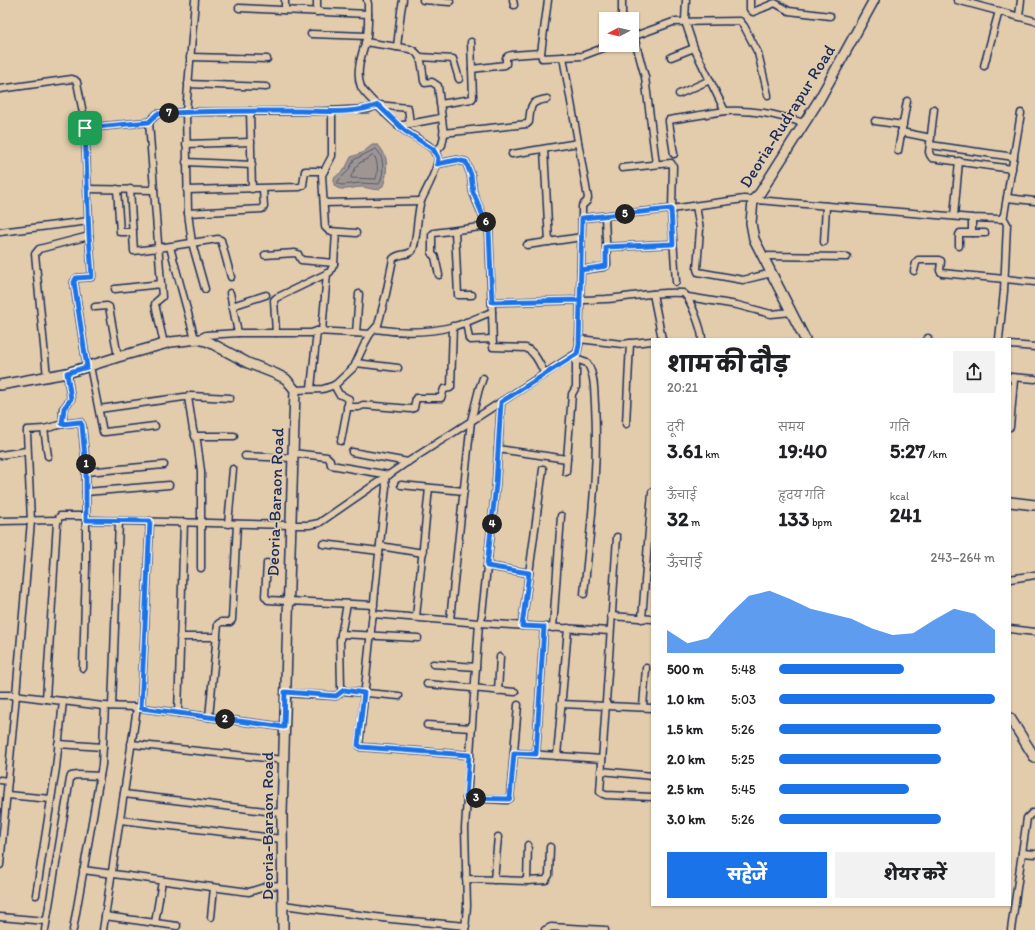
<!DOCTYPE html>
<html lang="hi">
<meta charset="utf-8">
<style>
:root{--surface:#fff;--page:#f2f2f2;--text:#202124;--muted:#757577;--accent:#1a73e8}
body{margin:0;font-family:Itim,"Playpen Sans Deva",sans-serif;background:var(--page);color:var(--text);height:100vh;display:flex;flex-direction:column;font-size:15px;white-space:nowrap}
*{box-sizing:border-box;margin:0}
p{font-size:13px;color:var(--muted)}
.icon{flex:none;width:22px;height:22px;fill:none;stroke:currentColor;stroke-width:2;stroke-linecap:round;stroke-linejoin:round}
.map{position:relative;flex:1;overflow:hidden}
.side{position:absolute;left:651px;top:338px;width:360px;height:568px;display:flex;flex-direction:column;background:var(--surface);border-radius:0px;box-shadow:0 1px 3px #0004}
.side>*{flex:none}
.needle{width:26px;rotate:263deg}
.tools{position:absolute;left:599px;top:12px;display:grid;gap:8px}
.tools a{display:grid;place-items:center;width:40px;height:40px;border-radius:0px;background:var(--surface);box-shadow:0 1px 3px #0004;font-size:20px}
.pin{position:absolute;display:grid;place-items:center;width:34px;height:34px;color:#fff;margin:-17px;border-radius:8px;box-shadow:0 2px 6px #0006}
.km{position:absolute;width:20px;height:20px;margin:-10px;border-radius:50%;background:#222;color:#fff;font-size:11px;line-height:20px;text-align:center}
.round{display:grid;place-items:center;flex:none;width:42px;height:42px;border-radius:0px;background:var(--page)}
.head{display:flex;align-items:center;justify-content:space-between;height:68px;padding:0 16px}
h1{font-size:22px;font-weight:800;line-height:30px}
.metrics{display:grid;grid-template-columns:repeat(3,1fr);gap:6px;height:68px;padding:4px 16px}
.metrics div{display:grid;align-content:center}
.metrics b{font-size:20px;font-weight:800}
.metrics small{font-size:11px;font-weight:400}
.metrics p{font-size:11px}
.chart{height:112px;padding:8px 16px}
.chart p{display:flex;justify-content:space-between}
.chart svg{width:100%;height:72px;margin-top:4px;fill:var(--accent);opacity:.7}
.cta{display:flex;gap:8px;margin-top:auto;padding:8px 16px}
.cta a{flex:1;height:46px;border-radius:0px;background:var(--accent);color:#fff;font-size:16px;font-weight:800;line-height:46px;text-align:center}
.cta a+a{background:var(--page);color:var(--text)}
ul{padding:0 16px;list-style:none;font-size:13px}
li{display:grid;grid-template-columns:64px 48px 1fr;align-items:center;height:30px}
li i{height:10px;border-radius:5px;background:var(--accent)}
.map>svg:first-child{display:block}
.water{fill:#9f9692;stroke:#6a6d7d}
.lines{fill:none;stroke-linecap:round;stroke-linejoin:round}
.shore{stroke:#505873;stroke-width:1}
.street-casing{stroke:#1b2f5e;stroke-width:9}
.secondary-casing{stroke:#1b2f5e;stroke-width:12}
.street{stroke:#e3ccac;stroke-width:6}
.secondary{stroke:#e3ccac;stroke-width:9}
.route-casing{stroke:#fff;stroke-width:8}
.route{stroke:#1a73e8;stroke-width:5}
.labels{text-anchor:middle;stroke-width:3;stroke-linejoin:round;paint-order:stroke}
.street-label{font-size:17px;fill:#1b2f5e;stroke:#e3ccac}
</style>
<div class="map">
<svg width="1035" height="930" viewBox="0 0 1035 930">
<rect width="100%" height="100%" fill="#e3ccac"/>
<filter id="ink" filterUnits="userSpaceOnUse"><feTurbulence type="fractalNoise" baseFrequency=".025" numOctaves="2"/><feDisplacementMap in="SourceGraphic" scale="8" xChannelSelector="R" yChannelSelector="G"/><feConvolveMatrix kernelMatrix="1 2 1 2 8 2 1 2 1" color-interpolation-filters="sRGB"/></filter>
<g filter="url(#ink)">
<path class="water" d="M372,145h6c4,4 6,8 8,14 1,6 1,26 -6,30 -5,2 -13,-2 -19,-2 -6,0 -13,3 -19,2 -3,0 -6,-1 -8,-4v-7l11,-9 6,-12 11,-4z"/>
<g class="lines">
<g class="shore">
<path d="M376,149c9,7 8,27 3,35l-19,-1 -18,2 -4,-1v-3l10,-10 6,-11z"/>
<path d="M373,156l2,1c3,7 3,15 1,22l-25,-1v-2l7,-12z"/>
</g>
<g class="street-casing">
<g id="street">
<polyline points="195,0 186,112 188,213 192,243 205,289"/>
<polyline points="423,0 450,2"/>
<polyline points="513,0 514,5"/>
<polyline points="548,0 541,53 542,58 582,56 611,45"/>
<polyline points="622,0 622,19"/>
<path d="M686,0l-1,21 9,27 31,63c29,-2 52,4 79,12"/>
<polyline points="750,0 750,9 753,12 775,3 789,11 830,16"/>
<polyline points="957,0 1035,21"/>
<polyline points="239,8 368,14"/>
<polyline points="285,10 285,0"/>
<polyline points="317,12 317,0"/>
<polyline points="1019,16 1021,0"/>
<polyline points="311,34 367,36"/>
<polyline points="632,37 673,22 740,21 744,26 758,53 768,95"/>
<polyline points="634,37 645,77 656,164"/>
<path d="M365,42l45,7c13,4 12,20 14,32l1,2 7,-1 6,4 6,49 -2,10 -7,8"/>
<polyline points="397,47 401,11 403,0"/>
<polyline points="190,57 267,59"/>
<polyline points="420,57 453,59 459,79"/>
<polyline points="563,57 588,198 587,201 582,206 582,219"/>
<polyline points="671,57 694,48"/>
<polyline points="984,66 999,11"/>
<polyline points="472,69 505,65 506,64 506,58 508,56 512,55 541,53"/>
<polyline points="188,84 266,87"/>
<polyline points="0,89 72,79 75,80 77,82 85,124 89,236 39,249 35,254 47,377"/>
<polyline points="679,94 710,80"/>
<polyline points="440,104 472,99 473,97 471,42"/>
<polyline points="934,109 929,152 930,155 932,158 1012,169"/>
<polyline points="250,111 252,189"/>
<polyline points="332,111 332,156 322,175 325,227 329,231 356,233"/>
<polyline points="875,121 903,125"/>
<polyline points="149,122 162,297 156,302 155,304 164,344"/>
<polyline points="398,126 441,118"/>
<polyline points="85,128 149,122 157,114 186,112 328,111 368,109 378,105 408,108 410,124"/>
<polyline points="901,132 931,138"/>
<path d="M443,133l84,-9 2,-2c2,-17 0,-20 18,-23"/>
<polyline points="186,144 251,142"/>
<polyline points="930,145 1014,157"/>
<polyline points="544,149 549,242"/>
<polyline points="898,151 907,101"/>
<polyline points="512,154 578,143"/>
<polyline points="674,154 669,122 669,120 725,111"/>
<polyline points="186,162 252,165"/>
<polyline points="622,168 671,163 673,166 672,209"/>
<polyline points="87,189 154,190"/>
<polyline points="117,189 120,232 133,232"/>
<polyline points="130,189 134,251 158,248 218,239 221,240 231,277"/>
<polyline points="187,190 300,187 303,185 305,171 324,171"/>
<polyline points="1007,198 1035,201"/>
<polyline points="324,203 421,201"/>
<polyline points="696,206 700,229 697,269 698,272 743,280 772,273"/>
<polyline points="671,209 676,282"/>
<polyline points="188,213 262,209 264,207 263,189"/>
<polyline points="954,216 959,161"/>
<polyline points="455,231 458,295 472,295"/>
<polyline points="0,232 89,221"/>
<polyline points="972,233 972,218"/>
<polyline points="824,242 826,206"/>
<polyline points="527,245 582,237"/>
<polyline points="959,246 959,235 960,233 985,233"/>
<polyline points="170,247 195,339"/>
<polyline points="606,247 673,244"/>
<polyline points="265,255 295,253 298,254 301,260 334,263"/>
<polyline points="762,256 847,257"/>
<polyline points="581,270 603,267 606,266 607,264 605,216"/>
<polyline points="914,271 916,263 918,260 939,260 941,261 940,271 942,273 1035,282"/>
<polyline points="439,275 435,257 432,254 432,235 434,233 488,226"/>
<polyline points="115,289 161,284"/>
<polyline points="230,293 238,333"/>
<polyline points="653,294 662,339"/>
<polyline points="688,297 737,305 771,314 792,312"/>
<path d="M492,302c38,-1 76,-1 114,-3 25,-2 51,-8 77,-6 7,4 19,37 19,46"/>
<polyline points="232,306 266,295"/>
<polyline points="95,307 107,306 109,307 118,357"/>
<path d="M492,312l1,35 33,1c10,5 14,17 19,26"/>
<polyline points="466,322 469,339 470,340 492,339"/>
<path d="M375,329c26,4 54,4 80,-3 12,-3 25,-10 37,-14l-3,-82 -13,-30 -3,-8 -2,-17 -5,-13 -9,-2 -20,4"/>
<polyline points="322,331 327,273"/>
<polyline points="276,333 274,300 276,298 330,272 334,264 336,232"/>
<polyline points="356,333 359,294"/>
<polyline points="198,339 206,335 238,333 311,333 317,331 370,334"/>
<polyline points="579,339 622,344 652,341"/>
<polyline points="927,339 928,338"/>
<polyline points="999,339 1004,291 1007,224 1003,217"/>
<polyline points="1010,345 1035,347"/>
<path d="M576,359l11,4c8,12 7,27 8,41 4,64 -5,127 -11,190"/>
<polyline points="356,363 398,368"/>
<polyline points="90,366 103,432 105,432 155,426"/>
<polyline points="87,367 74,282 77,278 91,277 92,276 89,236"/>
<polyline points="1010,377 1014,380 1010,427"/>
<polyline points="1011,377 1035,379"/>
<polyline points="334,385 339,394 349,399 341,441"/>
<polyline points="311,388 317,331"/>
<path d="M295,390l28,-1 12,-4 19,-18 11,-24 5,-9 8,-9 8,-31 7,-35c5,-6 14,-3 19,-8 5,-6 5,-40 9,-50 4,-9 18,-34 17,-43 -2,-12 -25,-21 -34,-28 -7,-5 -40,-36 -43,-43 -6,-15 1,-33 5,-47 3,-9 2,-26 2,-36l-1,-4"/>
<polyline points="188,397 193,430 197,441 201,471 201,568"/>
<polyline points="347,407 359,407 363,405 411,409 414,408 416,398 441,398 444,389 450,388 451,387 453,326"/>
<polyline points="99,409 191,396 230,398"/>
<polyline points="63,424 80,422 82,425 86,468 86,567 83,668"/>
<polyline points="626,424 630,343"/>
<polyline points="195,436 234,436"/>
<polyline points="498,449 567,459"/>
<polyline points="352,452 408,462"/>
<polyline points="293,453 327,457 330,460 331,465 389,475"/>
<polyline points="0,455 27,451"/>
<polyline points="48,456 44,429 63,424 63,409 71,399 67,373"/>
<polyline points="245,456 292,458"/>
<polyline points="86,472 164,465"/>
<polyline points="566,472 572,394 576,387 576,357"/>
<polyline points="385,478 386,487 359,745 361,747 469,755"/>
<polyline points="401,485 464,491"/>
<polyline points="86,492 169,485"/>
<polyline points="86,520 290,525 309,525 319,523 403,465 577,353 579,345 582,218 671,209 744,199 972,218 1001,219 1004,215 1021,113"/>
<polyline points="0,521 58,520"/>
<polyline points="228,524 233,469"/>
<polyline points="617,537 600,792 603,794 606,795 652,797"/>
<polyline points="323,544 379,551"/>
<polyline points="380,546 423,553"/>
<polyline points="267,563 265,596 268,600 374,605"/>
<polyline points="487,566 529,573"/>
<polyline points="1010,579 1035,575"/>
<polyline points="347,604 340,640 341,688 345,691 399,696"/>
<polyline points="373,614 479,623 610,631"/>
<polyline points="611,616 652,619"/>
<polyline points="416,617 429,488"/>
<polyline points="642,619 652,492"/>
<polyline points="450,620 471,421 479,389 483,378"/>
<polyline points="481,623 496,484 501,402"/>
<polyline points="522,626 543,469"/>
<polyline points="553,628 561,516"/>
<polyline points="1010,629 1035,632"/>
<polyline points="341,634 418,638"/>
<polyline points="180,637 217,637"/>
<polyline points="433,664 476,667"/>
<polyline points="427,684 515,692"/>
<polyline points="498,691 500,657"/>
<polyline points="285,693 336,696 344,690"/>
<polyline points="0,695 14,695 103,706 134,707 284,727"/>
<polyline points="46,699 57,522 60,516 86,516"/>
<polyline points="561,704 652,708"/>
<polyline points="112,706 119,521"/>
<polyline points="643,707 646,668"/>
<polyline points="141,708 150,521"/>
<polyline points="178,713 184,522"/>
<polyline points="209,717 218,624 221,622 230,622 232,620 237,524"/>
<polyline points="427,725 471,728"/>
<polyline points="58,744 103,747"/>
<polyline points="131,744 284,760"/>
<polyline points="514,753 602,759"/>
<polyline points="536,754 544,627"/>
<polyline points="557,756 568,628"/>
<polyline points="601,771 652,776"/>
<polyline points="0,780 8,781"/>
<polyline points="124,794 282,813"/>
<polyline points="7,795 51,799"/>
<polyline points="466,798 507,800 510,798 518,705"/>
<polyline points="120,820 282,839"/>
<polyline points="1022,853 1035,854"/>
<polyline points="0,865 16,695 31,521 27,433 27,430 44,429"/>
<polyline points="83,870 249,892 268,886 282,885"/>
<polyline points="466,879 527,881 546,880 549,875 550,847"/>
<polyline points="494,880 498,837"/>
<polyline points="527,881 528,845"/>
<polyline points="36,895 56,768 63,701"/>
<polyline points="283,905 391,919 466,926"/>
<polyline points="105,916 177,926"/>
<polyline points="0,917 46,921"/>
<polyline points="211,917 214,888"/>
<polyline points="155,923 162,881"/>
<polyline points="45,930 70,779 71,776 78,775 100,776"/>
<polyline points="73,930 102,765 105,706"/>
<polyline points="103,930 137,708"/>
<polyline points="465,930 467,906 465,828 479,623"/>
<polyline points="545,930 551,927 605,930"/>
<polyline points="1011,930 1027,818 1032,813 1035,813"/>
</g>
</g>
<g class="secondary-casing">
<g id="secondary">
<polyline points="805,339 754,239 751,223 753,200 760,193 819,100 874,0"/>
<polyline points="0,385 67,373 118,357 171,342 198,339 209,342 248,363 276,374 286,379 295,390 282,813 283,930"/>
<polyline points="1010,502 1035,505"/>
<polyline points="1010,718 1035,758"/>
</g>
</g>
<use href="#street" class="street"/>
<use href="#secondary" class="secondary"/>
</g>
</g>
<g class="lines" filter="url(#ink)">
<g class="route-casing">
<path id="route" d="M85,128l4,108 3,40 -1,1 -15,1 -2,4 13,85 -20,6 4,26 -7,9 -2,16 18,-2 2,3 4,43v52l64,1 -9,187 143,19 1,-35 51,4 8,-6 20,3 -6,52 3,2 108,8 -3,43 43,1 1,-1 4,-45 22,1 8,-127 -22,-1 7,-53 -42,-7 9,-82 5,-82 76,-48 2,-9 3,-127 89,-9 2,35 -67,3v19l-25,4 -1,30 -88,2 -3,-72 -16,-38 -2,-17 -5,-13 -9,-2 -20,4 1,-6 -5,-9 -28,-18 -27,-26c-24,9 -53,6 -78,6 -48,0 -96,-1 -143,3l-8,8 -64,6"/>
</g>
<use href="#route" class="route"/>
</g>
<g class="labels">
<g class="street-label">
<text transform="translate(787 116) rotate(-58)" y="6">Deoria-Rudrapur Road</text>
<text transform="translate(275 502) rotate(-88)" y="6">Deoria-Baraon Road</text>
<text transform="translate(267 826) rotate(-90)" y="6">Deoria-Baraon Road</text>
</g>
</g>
</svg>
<div class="tools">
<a><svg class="needle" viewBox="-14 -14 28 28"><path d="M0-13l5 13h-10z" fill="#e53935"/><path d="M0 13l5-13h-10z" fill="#757577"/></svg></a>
</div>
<div class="pin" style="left:85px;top:128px;background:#1e9e55"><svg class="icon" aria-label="arrive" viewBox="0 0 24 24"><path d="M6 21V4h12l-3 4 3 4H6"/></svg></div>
<b class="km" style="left:86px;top:464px">1</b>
<b class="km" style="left:225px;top:719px">2</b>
<b class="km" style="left:476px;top:798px">3</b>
<b class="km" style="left:492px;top:524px">4</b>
<b class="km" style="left:625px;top:214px">5</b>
<b class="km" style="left:486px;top:222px">6</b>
<b class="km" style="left:169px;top:113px">7</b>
<section class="side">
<div class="head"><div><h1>शाम की दौड़</h1><p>20:21</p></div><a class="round"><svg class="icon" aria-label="share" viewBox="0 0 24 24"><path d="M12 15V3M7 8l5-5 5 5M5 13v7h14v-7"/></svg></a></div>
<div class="metrics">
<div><p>दूरी</p><b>3.61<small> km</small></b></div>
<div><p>समय</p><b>19:40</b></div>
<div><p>गति</p><b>5:27<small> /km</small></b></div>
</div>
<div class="metrics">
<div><p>ऊँचाई</p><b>32<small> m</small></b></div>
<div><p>हृदय गति</p><b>133<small> bpm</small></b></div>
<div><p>kcal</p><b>241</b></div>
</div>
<div class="chart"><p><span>ऊँचाई</span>243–264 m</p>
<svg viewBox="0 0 160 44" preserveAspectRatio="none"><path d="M0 44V30L10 38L20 35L30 21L40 9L50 6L60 11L70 17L80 20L90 23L100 29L110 33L120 32L130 24L140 17L150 20L160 30V44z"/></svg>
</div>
<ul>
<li><b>500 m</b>5:48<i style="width:58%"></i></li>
<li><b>1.0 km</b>5:03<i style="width:100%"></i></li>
<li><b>1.5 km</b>5:26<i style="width:75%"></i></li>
<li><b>2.0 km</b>5:25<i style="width:75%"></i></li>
<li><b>2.5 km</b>5:45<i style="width:60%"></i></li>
<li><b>3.0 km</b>5:26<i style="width:75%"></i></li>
</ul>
<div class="cta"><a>सहेजें</a><a>शेयर करें</a></div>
</section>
</div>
